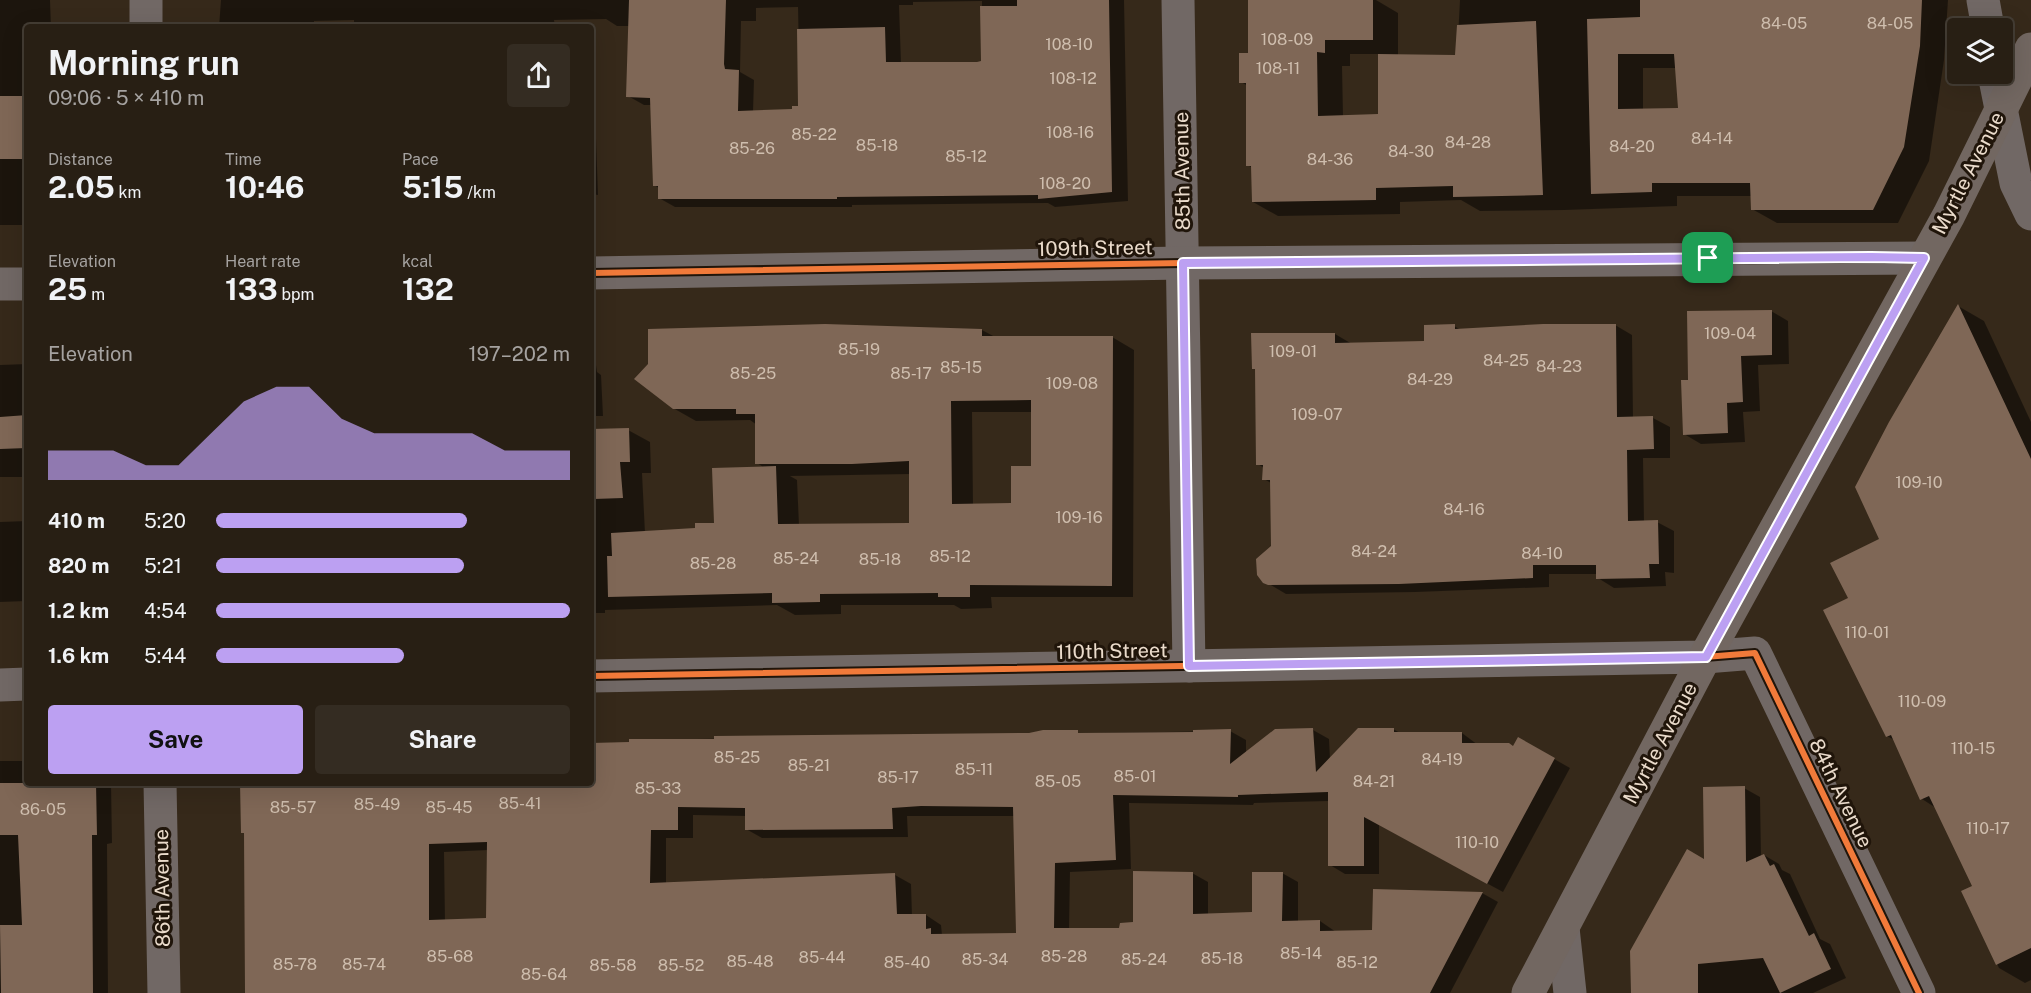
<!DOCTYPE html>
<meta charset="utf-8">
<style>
:root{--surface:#281f14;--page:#342c22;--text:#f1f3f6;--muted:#a5a2a0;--line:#443d34;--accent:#bca0f2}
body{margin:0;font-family:"Public Sans",sans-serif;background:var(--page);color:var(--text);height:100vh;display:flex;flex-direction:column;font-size:22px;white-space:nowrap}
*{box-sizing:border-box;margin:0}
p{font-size:20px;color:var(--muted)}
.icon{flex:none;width:33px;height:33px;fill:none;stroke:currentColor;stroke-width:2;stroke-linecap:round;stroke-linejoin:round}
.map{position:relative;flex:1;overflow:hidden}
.panel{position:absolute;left:24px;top:24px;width:570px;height:762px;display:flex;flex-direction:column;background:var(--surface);border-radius:6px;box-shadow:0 6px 24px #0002,0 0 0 2px var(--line)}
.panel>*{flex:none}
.controls{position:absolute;left:1947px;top:18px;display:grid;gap:12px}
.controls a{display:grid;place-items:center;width:66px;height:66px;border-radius:6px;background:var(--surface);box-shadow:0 6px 24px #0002,0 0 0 2px var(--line);font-size:30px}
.pin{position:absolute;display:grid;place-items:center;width:51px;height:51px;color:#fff;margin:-26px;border-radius:12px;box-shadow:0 3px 9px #0006}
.round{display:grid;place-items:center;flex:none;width:63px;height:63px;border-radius:6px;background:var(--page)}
.summary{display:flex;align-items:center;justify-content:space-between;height:102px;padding:0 24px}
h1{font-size:33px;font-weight:700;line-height:45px}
.stats{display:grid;grid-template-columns:repeat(3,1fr);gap:9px;height:102px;padding:6px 24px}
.stats div{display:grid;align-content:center}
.stats b{font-size:30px;font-weight:700}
.stats small{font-size:16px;font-weight:400}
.stats p{font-size:16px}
.chart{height:168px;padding:12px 24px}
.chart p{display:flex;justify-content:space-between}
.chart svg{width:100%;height:108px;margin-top:6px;fill:var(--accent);opacity:.7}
.primary-button{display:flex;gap:12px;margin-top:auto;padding:12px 24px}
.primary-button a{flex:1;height:69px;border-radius:6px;background:var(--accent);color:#111;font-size:24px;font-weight:700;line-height:69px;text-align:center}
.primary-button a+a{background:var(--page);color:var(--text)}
ul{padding:0 24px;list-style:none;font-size:20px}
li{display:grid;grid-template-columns:96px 72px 1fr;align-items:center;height:45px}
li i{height:15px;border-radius:8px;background:var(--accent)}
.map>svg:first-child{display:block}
.shadow{fill:#0007;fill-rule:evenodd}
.building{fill:#7f6756;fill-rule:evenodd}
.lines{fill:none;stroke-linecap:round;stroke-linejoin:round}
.minor{stroke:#716865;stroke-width:33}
.major{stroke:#726761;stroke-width:33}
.cycleway-casing{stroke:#20150a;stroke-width:10}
.cycleway{stroke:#f17a3a;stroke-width:6}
.route-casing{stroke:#fff;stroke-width:12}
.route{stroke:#bca0f2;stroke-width:8}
.labels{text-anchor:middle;stroke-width:6;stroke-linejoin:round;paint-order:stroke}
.number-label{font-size:16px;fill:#cfbeae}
.street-label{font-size:20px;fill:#eadbcb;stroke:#20150a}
</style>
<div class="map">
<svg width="2031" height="993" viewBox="0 0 2031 993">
<rect width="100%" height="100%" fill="#36291a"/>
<g class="shadow">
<polygon points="0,0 116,0 50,0 51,27 27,27 27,225 0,225"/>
<path d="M221,0h903l4,201 -73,6 -7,-4 -196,2v2h-177l-16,-9v-10l-5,-3 -2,-80h-8l-16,-9 2,-70h-13l-11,-7 -52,1 1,7h-201v-7l-40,1v6h-95zM982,1v62h-81l-2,-58h14v-3zM798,7l2,101 -7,3 -40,1 1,-32 -14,-8 1,-51h15v-13z"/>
<path d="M1249,0h127l22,13v42l59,1 3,-56h-40h528l-4,60 -15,101 -31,62h-121l-25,-14v-13h-75v10l-112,4 -85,1 -19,-11 -61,2v12l-122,2 -25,-14v-34l-6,-3 1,-79 -7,-4 8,-27zM1350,54h30v61l-37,1 -1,-50h8zM1643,68h33l4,41 -37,1z"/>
<polygon points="591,109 595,111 598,195 591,194"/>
<polygon points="1958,306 1984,321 2031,422 2031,980 2025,983 1999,968 1963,891 1974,886 1936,808 1922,799 1896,741 1887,736 1850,599 1881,540"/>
<polygon points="1771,311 1788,321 1789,364 1758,365 1760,411 1743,412 1745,442 1701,444 1684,434 1689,381"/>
<polygon points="1615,325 1632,335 1633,418 1653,418 1670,427 1670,458 1643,458 1644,522 1657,522 1674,531 1674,573 1665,572 1666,586 1614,588 1598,578 1597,574 1549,574 1549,587 1416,592 1286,594 1269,584 1272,546 1271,483 1264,479 1264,468 1258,464 1256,370 1253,368 1253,335 1335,334 1352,344 1425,343 1454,326 1461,330"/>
<path d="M982,330l13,7h117l22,13 -1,247h-142l1,11 -31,1 -7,-4h-113v9l-46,1 -18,-10 -172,5v3h-14v-183h37l22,12 1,31h-9l3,60 51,-3 20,-6 49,-56 -8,-5v-38l-7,-5 -54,1 -23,-13zM972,412h61v55l-21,38h-39zM911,474v50l-112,1 -2,-45 -7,-4z"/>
<polygon points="591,349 594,351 597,372 601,375 603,416 591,416"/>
<polygon points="27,364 27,477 0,477 0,365"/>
<polygon points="27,521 27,601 0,602 0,522"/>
<path d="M1393,729l7,4h62l16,12 36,3 5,-9 51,29 -67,124 -124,-67v49h-34l-15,-9 -1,-64 -75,2 -1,2 -124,-2 2,66 -61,3 -1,58h52l13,-6 58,-51 16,9v33l46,-2 28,-40 16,9v40l22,-1 16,11 38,-1 108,-38 16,9 -48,91h-1203l-1,-159 -5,-51h350v-39l39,-1 1,-3 599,-9 16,9v13l67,-23 16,9 1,20zM693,815l53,1v13l16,9 146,-1 -1,-21h108l3,119h-76l-1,-10 -15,-10 -14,1 -1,-32 -16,-9 -229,9v-46h27zM489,850l-2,70 -42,1 -1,-69z"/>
<polygon points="0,761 27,761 27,783 111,783 112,843 107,844 108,993 0,993"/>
<polygon points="1744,788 1760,797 1761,857 1764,855 1779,864 1782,870 1790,874 1820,939 1830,944 1846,978 1813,993 1632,993"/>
</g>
<g class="building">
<polygon points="629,0 726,0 724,64 725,69 739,70 738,111 792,109 792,106 798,106 797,29 885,27 886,62 977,62 981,61 980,6 1017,6 1017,0 1109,0 1112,192 1038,199 1038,195 837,197 837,199 658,199 658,186 653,186 650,98 626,97"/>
<polygon points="1248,0 1373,0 1373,40 1325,40 1325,53 1317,52 1318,116 1378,114 1378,54 1455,55 1457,25 1536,21 1543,195 1453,197 1453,186 1376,188 1376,200 1252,202 1251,166 1246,166 1246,83 1239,83 1239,53 1248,53"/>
<path d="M1640,0h282l-2,46 -16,101 -31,63h-122l-1,-27h-98v9l-61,2 -4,-175 53,-2zM1618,54h56l4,54 -60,1z"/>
<rect x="0" y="96" width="27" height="63"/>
<polygon points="1958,304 2031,459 2031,948 1996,965 1961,891 1972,886 1929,796 1920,800 1891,735 1886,737 1823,610 1848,598 1830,563 1879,539 1855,487 1889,422"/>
<polygon points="1772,310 1772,355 1741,356 1743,402 1727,403 1728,433 1683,435 1681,380 1688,380 1687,311"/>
<path d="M825,324l157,5v7h131l-1,250 -142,-1v12h-32v-4l-118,1v8l-48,1v-10l-164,4 -1,-41h5l-1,-23 84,-5v-5h19l-2,-55 64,-2 2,58 131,-1v-62l-57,3h-97v-50h-19v-5h-63l-39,-30 14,-15v-35zM1031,400v66h-20v37l-59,1 -1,-103z"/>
<polygon points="1455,324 1455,329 1543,324 1616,324 1617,417 1653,416 1654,449 1627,450 1628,521 1658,520 1659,564 1649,564 1650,578 1596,579 1596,565 1533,565 1533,578 1399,584 1268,585 1263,583 1257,575 1256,559 1271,546 1270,480 1262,480 1263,465 1256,465 1255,369 1252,369 1251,333 1335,333 1335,343 1424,341 1424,325"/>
<polygon points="27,415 27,448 0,449 0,417"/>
<polygon points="629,428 630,462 620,462 623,498 594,499 591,429"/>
<path d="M1313,728l3,44 42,-44h36v4h68v11h47l4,3 5,-9 37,21 -68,126 -123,-67v49h-36v-74l-90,3v2l-125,-2 3,65 -61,3 -1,65h65l1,-5 13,-1v-51l60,1v42l59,-2v-40h31l-1,49 38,-1v11l52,-1 1,-41 110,3 -53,101h-1185l-1,-160h-3l-1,-50h351v-40l38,-1v-3h85v-3l315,-3 14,-3h35v3l115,-1v-2l38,-1 -1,35 45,-35zM921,806l92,1 3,126 -85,1v-6l-5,1v-15h-29l-2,-41 -245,10 1,-53h27v-23l67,1v22l148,-1 -1,-21zM487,842l-1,76 -57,2v-76z"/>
<polygon points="0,783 96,783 97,835 92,835 93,993 1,993 0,925 22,925 18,835 0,835"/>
<polygon points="1745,786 1746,862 1764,854 1770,866 1774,864 1809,936 1814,933 1831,969 1780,993 1763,958 1698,964 1698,993 1631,993 1630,951 1687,849 1704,859 1703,787"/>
</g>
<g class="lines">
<g class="minor">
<polyline points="146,0 146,27"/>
<polyline points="1178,0 1189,666"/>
<polyline points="1983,0 1988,28"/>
<polyline points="1994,74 2016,183 2031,214"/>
<polyline points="591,273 1183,263 1924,258"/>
<polyline points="0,284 27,284"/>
<polyline points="591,676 1705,657 1755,653 1919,993"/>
<polyline points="0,685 27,684"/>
<polyline points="160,783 164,993"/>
<polyline points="1563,928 1570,993"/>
</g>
<polyline class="major" points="1528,993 1705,657 1949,215 2031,49"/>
<g class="cycleway-casing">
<g id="cycleway">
<polyline points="591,273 1183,263 1924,258"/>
<polyline points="591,676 1705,657 1755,653 1919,993"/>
</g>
</g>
<use href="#cycleway" class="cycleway"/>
</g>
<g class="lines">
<g class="route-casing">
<polygon id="route" points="1871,257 1924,258 1706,657 1189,666 1183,263"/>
</g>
<use href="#route" class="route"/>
</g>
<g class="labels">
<g class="number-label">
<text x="1784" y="29">84-05</text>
<text x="1890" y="29">84-05</text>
<text x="1287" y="45">108-09</text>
<text x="1069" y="50">108-10</text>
<text x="1278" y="74">108-11</text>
<text x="1073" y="84">108-12</text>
<text x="1070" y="138">108-16</text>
<text x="814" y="140">85-22</text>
<text x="1712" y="144">84-14</text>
<text x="1468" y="148">84-28</text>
<text x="877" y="151">85-18</text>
<text x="1632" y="152">84-20</text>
<text x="752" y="154">85-26</text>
<text x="1411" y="157">84-30</text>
<text x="966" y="162">85-12</text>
<text x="1330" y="165">84-36</text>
<text x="1065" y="189">108-20</text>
<text x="1730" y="339">109-04</text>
<text x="859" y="355">85-19</text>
<text x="1293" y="357">109-01</text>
<text x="1506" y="366">84-25</text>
<text x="1559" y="372">84-23</text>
<text x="961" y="373">85-15</text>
<text x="753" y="379">85-25</text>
<text x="911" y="379">85-17</text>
<text x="1430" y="385">84-29</text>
<text x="1072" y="389">109-08</text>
<text x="1317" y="420">109-07</text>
<text x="1919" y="488">109-10</text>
<text x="1464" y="515">84-16</text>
<text x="1079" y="523">109-16</text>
<text x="1374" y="557">84-24</text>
<text x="1542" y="559">84-10</text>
<text x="950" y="562">85-12</text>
<text x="796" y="564">85-24</text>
<text x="880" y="565">85-18</text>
<text x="713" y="569">85-28</text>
<text x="1867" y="638">110-01</text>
<text x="1922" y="707">110-09</text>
<text x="1973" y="754">110-15</text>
<text x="737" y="763">85-25</text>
<text x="1442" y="765">84-19</text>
<text x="809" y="771">85-21</text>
<text x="974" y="775">85-11</text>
<text x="1135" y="782">85-01</text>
<text x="898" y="783">85-17</text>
<text x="1058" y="787">85-05</text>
<text x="1374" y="787">84-21</text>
<text x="658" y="794">85-33</text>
<text x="520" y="809">85-41</text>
<text x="377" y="810">85-49</text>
<text x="293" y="813">85-57</text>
<text x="449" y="813">85-45</text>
<text x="43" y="815">86-05</text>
<text x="1988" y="834">110-17</text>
<text x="1477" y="848">110-10</text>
<text x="1301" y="959">85-14</text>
<text x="450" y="962">85-68</text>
<text x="1064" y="962">85-28</text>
<text x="822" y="963">85-44</text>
<text x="1222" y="964">85-18</text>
<text x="985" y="965">85-34</text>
<text x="1144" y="965">85-24</text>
<text x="750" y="967">85-48</text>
<text x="907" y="968">85-40</text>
<text x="1357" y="968">85-12</text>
<text x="295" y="970">85-78</text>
<text x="364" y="970">85-74</text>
<text x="613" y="971">85-58</text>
<text x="681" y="971">85-52</text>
<text x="544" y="980">85-64</text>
</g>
<g class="street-label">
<text transform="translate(1182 171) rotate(-91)" y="7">85th Avenue</text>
<text transform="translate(1968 173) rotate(-63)" y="7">Myrtle Avenue</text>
<text transform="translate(1095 248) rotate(-1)" y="7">109th Street</text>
<text transform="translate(1112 651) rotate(-1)" y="7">110th Street</text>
<text transform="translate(1660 743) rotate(-62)" y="7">Myrtle Avenue</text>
<text transform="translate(1841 793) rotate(64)" y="7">84th Avenue</text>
<text transform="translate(162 888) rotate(-91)" y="7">86th Avenue</text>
</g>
</g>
</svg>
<div class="controls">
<a><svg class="icon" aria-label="layers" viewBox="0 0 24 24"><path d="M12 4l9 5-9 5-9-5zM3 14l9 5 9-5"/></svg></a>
</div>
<div class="pin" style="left:1708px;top:258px;background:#1e9e55"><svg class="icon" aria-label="arrive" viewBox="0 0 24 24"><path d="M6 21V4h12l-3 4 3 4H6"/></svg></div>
<section class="panel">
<div class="summary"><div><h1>Morning run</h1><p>09:06 · 5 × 410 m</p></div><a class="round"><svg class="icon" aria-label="share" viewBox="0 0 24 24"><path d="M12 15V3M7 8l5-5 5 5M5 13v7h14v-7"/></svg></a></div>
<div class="stats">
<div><p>Distance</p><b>2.05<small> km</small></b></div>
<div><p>Time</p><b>10:46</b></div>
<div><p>Pace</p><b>5:15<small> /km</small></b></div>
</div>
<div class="stats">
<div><p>Elevation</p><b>25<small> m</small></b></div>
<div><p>Heart rate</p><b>133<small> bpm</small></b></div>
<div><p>kcal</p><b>132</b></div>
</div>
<div class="chart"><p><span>Elevation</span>197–202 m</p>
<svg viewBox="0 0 160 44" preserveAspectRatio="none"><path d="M0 44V32L10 32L20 32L30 38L40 38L50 25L60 12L70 6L80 6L90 19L100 25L110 25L120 25L130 25L140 32L150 32L160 32V44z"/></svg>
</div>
<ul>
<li><b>410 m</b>5:20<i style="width:71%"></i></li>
<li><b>820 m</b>5:21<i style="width:70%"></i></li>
<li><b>1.2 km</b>4:54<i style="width:100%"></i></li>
<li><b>1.6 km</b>5:44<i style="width:53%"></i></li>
</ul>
<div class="primary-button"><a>Save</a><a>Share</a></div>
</section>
</div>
